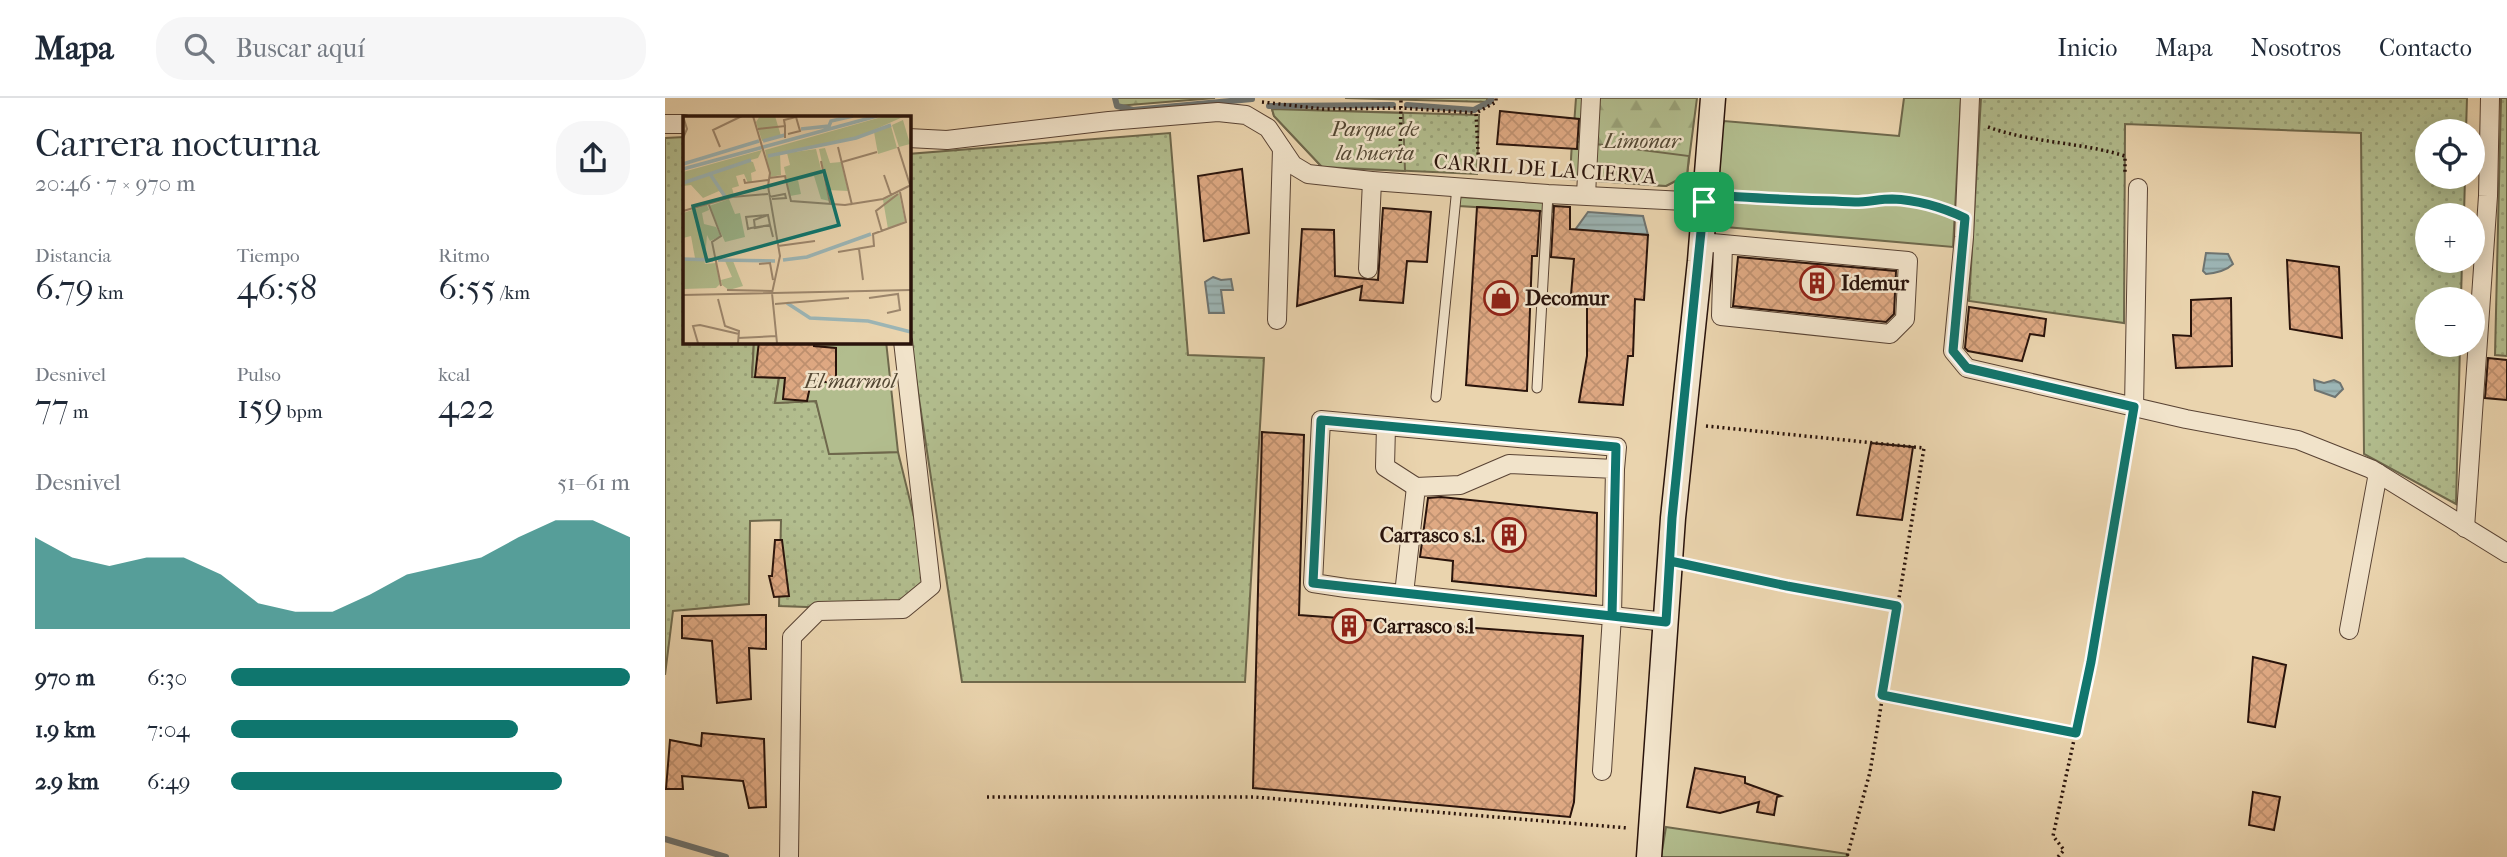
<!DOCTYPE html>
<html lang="es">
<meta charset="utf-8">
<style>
:root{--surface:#fff;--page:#f6f6f7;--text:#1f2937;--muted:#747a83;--line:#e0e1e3;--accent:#0f766e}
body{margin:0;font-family:"IM FELL French Canon",serif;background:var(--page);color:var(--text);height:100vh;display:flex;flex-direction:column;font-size:26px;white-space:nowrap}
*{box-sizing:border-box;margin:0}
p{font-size:23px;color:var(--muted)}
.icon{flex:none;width:38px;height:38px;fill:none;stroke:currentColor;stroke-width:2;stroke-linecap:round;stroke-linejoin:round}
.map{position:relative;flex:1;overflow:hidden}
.side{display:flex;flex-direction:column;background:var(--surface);width:665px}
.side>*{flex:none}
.controls{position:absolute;left:1750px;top:21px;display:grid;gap:14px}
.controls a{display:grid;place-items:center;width:70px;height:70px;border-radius:50%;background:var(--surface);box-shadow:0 4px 18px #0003;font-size:35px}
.pin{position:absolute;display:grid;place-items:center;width:60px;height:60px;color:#fff;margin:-30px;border-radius:14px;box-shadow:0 4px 10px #0006}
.round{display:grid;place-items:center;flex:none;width:74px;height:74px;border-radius:28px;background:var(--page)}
.overview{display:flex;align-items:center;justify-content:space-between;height:119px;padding:0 35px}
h1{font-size:38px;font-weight:600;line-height:52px}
.figures{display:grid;grid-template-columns:repeat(3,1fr);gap:10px;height:119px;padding:7px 35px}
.figures div{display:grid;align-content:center}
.figures b{font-size:35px;font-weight:600}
.figures small{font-size:19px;font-weight:400}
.figures p{font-size:19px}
.chart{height:196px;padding:14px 35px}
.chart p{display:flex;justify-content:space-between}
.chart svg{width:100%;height:126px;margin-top:7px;fill:var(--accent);opacity:.7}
ul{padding:0 35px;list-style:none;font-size:23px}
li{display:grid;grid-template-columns:112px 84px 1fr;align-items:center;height:52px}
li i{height:18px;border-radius:9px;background:var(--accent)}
header{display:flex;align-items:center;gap:42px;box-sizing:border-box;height:98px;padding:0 35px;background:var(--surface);border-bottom:2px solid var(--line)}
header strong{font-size:33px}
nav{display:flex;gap:38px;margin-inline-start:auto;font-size:24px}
.search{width:490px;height:63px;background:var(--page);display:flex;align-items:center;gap:18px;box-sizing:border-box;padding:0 24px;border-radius:28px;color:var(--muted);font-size:26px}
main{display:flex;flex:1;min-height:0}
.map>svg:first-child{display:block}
.grass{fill:url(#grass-dots);stroke:#6e684c;stroke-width:2}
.forest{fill:url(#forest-firs);stroke:#6e684c;stroke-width:2}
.park{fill:#b2bd8e;stroke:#6e684c;stroke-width:2}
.water{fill:url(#water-rules);stroke:#6e7471;stroke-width:2}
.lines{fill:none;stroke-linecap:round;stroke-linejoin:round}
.stream{stroke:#6e7471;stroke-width:6}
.building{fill:url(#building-cross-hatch);stroke:#29130b;stroke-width:2}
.lane-casing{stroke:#594334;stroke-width:11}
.street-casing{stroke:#594334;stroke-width:20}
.secondary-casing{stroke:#29130b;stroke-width:27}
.path{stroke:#29130b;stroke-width:3.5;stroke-dasharray:2 3.5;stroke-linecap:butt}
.lane{stroke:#f1e3ca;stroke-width:9}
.street{stroke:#f1e3ca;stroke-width:18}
.secondary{stroke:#f1e3ca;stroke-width:24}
.route-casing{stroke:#fff;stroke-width:14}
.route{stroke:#0f766e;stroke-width:9}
.labels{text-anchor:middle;stroke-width:5;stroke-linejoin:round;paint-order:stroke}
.park-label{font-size:21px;font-style:italic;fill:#524632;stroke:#f1e3ca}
.street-label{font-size:21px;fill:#29130b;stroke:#f1e3ca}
.poi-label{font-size:21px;font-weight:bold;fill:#29130b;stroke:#f1e3ca;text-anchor:start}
.inset-river{fill:none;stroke:#9cb5b5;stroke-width:3.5}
.inset-road{fill:none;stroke:#9d876d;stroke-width:2}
.view{fill:#0f766e;fill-opacity:0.15;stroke:#0f766e;stroke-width:3.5}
.inset-edge{fill:none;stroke:#29130b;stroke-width:3.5}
</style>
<header>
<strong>Mapa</strong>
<div class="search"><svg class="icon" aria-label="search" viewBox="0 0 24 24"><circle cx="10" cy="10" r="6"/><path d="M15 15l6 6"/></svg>Buscar aquí</div>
<nav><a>Inicio</a><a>Mapa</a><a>Nosotros</a><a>Contacto</a></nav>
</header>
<main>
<section class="side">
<div class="overview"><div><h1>Carrera nocturna</h1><p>20:46 · 7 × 970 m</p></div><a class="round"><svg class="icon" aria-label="share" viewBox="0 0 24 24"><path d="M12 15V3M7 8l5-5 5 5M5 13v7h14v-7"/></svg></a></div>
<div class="figures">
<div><p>Distancia</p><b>6.79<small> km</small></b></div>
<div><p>Tiempo</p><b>46:58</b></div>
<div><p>Ritmo</p><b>6:55<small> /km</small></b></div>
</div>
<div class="figures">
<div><p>Desnivel</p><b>77<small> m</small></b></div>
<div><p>Pulso</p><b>159<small> bpm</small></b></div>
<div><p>kcal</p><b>422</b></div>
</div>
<div class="chart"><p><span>Desnivel</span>51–61 m</p>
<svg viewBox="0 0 160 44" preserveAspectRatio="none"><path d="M0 44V12L10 19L20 22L30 19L40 19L50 25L60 35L70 38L80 38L90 32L100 25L110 22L120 19L130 12L140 6L150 6L160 12V44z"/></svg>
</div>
<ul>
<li><b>970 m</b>6:30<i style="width:100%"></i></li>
<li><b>1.9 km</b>7:04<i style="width:72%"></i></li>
<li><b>2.9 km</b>6:49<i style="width:83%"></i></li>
</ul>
</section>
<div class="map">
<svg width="1842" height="759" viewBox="0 0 1842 759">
<defs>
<pattern id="grass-dots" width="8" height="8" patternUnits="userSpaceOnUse" patternTransform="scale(1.75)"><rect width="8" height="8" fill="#b2bd8e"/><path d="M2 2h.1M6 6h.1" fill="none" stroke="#99a279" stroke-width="1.8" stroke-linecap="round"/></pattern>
<pattern id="forest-firs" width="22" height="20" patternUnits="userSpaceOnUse" patternTransform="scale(1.75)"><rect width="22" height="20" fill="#b2bd8e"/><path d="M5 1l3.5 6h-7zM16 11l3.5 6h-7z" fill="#99a279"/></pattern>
<pattern id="water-rules" width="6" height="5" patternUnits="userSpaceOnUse" patternTransform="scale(1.75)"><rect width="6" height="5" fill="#9cb5b5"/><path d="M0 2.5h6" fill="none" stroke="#869b9a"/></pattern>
<pattern id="building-cross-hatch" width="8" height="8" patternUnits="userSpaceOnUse" patternTransform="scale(1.75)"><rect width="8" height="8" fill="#dfa983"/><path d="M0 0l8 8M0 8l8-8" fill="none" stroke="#bf9170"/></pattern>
</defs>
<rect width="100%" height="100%" fill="#ead4ae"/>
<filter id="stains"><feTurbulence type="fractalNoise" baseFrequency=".00286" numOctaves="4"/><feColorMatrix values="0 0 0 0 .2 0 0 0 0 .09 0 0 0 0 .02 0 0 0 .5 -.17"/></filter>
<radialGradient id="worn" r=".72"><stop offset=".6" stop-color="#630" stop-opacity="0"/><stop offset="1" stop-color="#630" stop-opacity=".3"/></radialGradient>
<g class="grass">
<polygon points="680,0 822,0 822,4"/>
<polygon points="1316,0 1802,0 1801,33 1762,33 1762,79 1800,79 1799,117 1762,117 1762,163 1797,163 1796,201 1762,201 1762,247 1795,247 1791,406 1699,356 1696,35 1460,26 1459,225 1304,203"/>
<polygon points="1836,0 1842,0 1842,258 1830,257"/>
<polygon points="607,11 814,17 812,76 657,69 609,18"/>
<polygon points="505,35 523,257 599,260 580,584 297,584 243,228 243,56"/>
<polygon points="19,39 19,243 89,243 87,279 114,279 110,305 151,303 165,356 233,354 266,488 226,512 114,508 116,422 85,423 84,506 8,513 0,577 0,40"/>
</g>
<g class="forest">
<polygon points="449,0 550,0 452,8"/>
<polygon points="911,0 1032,0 1022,77 1001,88 905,81"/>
</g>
<g class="park">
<polygon points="1239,0 1296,0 1288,149 1049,128 1050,56 1059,23 1234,38"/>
<polygon points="607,11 738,15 740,73 657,69 609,18"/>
<polygon points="907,43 1024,58 1022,77 1001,88 905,81"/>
<polygon points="795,99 888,105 887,114 794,108"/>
<polygon points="89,243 221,243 233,354 164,356 151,303 110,305 114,280 87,279"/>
<polygon points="1001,729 1183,756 1182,759 996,759"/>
</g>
<g class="water">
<polygon points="923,114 978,118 983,137 910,132"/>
<path d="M1541,155l22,1 5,10c-7,7 -17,9 -27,10l-3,-3z"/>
<polygon points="548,179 556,182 566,181 568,192 556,192 559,215 544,215 540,184"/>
<polygon points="1649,282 1659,285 1669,282 1675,285 1678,291 1670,299 1650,292"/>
</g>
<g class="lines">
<g class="stream">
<polyline points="450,0 452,8 468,12 587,1"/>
<polyline points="742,7 809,12 826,3 826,0"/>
<polyline points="604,8 728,7"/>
<polyline points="0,741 61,759"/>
</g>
</g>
<g class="building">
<polygon points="835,13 914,21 912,51 832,46"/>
<polygon points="577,71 584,135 539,143 533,78"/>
<polygon points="889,108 905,109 905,131 983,137 979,202 970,201 968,258 963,258 958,307 914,304 922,258 922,198 906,197 909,161 886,159"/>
<polygon points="812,109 875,113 872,158 867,158 862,293 801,287"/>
<polygon points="718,110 766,114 762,164 742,163 738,205 695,202 697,188 632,208 637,131 669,132 670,178 713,182"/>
<polygon points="1073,159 1231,173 1229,216 1221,224 1068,208"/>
<polygon points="1622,162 1674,169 1677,240 1625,231"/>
<polygon points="1566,200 1567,268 1511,270 1508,237 1526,238 1526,202"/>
<polygon points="1304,209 1381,221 1379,238 1365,236 1357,263 1303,253 1300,250"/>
<polygon points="94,243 149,243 149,248 171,250 171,284 146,284 142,303 118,301 120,280 90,279"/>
<polygon points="1823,260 1842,262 1842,302 1820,300"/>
<polygon points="597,334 639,337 634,517 918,538 909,704 905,719 588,690"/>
<polygon points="1206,345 1248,349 1237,422 1192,417"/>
<polygon points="776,399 932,415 931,498 787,483 788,463 755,459 763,400"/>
<polygon points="110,442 117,442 124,498 109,499 104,478 107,478"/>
<polygon points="101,517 101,551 84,550 86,601 52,605 47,543 17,540 17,518"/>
<polygon points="1588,559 1621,567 1610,629 1583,624"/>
<polygon points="37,635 99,641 101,709 84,710 78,683 17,678 18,691 1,691 5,642 36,648"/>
<polygon points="1030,670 1080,679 1080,685 1116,698 1112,699 1109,717 1092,714 1094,704 1055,715 1022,709"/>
<polygon points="1588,694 1615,699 1609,732 1584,727"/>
</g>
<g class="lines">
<g class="lane-casing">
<g id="lane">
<polyline points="872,290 883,96"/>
<polyline points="771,299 792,89"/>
</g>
</g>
<g class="street-casing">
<g id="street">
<polyline points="1305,0 1299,139 1288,253 1302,270 1521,321 1633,342 1706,371 1842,455"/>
<polyline points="0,26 19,26"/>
<polyline points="243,40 282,42 444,23 553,14 581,17 603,30 628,67 643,76 707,83 883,96 1039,104"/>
<polyline points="921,97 926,0"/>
<polyline points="1036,144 1058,146 1243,163 1240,221 1225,236 1056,218 1058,146"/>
<polyline points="703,171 707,83"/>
<polyline points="612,222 617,51"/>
<polyline points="1469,309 1473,90"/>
<polyline points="721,328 720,369 751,389"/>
<polyline points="1800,430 1823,98 1825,0"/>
<polyline points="947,518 1001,524"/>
<polyline points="1684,532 1713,375"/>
<polyline points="937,673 947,518 739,496 751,389 795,387 844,366 950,371 947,518 681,490 648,485 656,322 952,349 950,371"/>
<polyline points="124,759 127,539 153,513 238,511 266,488 238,243"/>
</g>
</g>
<g class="secondary-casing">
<polyline id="secondary" points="984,759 1008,420 1035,163 1048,0"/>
</g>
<g class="path">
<polyline points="597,4 658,11 736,10 811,15"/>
<path d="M1323,29c44,16 92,15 137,29v19"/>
<polyline points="735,65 736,0"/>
<polyline points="814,73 811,15 831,4 831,0"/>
<polyline points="1062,98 1205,104 1227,101 1281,111"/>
<polyline points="1041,328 1259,350 1205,674 1182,759"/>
<polyline points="1027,468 1122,489 1232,508"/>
<polyline points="1217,597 1411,635"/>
<polyline points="322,699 589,699 963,730"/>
<polyline points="1393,759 1399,752 1388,738 1426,564 1466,328"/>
</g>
<use href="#lane" class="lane"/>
<use href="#street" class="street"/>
<use href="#secondary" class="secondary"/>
</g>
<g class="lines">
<g class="route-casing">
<path id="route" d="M1039,104l-32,316 -6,104 -353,-39 8,-163 295,27 -4,169 54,6 4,-61 117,25 110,20 -15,89 194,38 15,-71 43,-255 -167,-39 -14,-17 12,-133c-23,-11 -47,-18 -73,-19 -12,0 -24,3 -37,3 -50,-2 -101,-3 -150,-8l-1,8"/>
</g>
<use href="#route" class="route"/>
</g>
<defs>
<g id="building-ring" transform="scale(1.75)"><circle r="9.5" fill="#f1e3ca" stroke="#8f2418" stroke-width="1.5"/><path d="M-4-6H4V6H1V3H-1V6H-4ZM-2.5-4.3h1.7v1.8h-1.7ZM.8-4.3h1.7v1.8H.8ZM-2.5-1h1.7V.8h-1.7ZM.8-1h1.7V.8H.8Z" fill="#8f2418"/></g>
<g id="shop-ring" transform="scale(1.75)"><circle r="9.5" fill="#f1e3ca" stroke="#8f2418" stroke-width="1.5"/><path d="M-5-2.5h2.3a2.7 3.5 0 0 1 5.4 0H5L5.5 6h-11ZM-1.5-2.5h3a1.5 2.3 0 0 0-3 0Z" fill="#8f2418"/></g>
</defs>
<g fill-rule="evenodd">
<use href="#building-ring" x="1152" y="185"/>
<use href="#shop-ring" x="836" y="200"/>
<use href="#building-ring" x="844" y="437"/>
<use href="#building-ring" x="684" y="528"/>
</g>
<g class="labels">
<g class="park-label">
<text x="710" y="38">Parque de<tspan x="710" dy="24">la huerta</tspan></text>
<text x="977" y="50">Limonar</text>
<text x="185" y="290">El marmol</text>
</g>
<g class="street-label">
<text transform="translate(880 71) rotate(4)" y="7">CARRIL DE LA CIERVA</text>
</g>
<g class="poi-label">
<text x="1176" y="192">Idemur</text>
<text x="860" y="207">Decomur</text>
<text x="820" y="444" text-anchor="end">Carrasco s.l.</text>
<text x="708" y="535">Carrasco s.l</text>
</g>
</g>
<g transform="translate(18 18)">
<rect width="228" height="228" fill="#ead4ae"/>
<path d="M77,0h15l6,20 -19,5 -6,-19zM220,4l7,24 -11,3 -7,-22zM208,10l6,22 -19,6 -4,-22zM142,32l5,15 11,-1 7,29 -20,-1 -9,-41zM133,33l13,52 -8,-2 -7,-23 -16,4 3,14 -11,2 -6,-29 6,-2 -3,-12zM216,77l6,28 -17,8 -5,-29zM46,83l6,15 5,-1 5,24 -20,5 -16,-36zM24,89l2,5 -7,3 2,11 12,3 5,9 -11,5 -3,-6 -2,23h-10l-4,-22 -8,2v-25zM42,145h8l10,25 -14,4 -7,-5 -1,-5 11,-3z" fill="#b2bd8e"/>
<path d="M202,0h20l-49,22 -76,16 1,21 -11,2 -5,-27zM79,34l-4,8 -11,3 6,1 3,9 -5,2 1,9 -4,1 -4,-9 -8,2 3,10 -7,2 2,7 -9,3 -6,-7 -16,7 -12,-13 -8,1v-14zM21,142l1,6 11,-1 4,21 -4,4 -33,1v-29z" fill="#b2bd8e"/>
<path class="inset-river" d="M118,13l28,-3 2,-5 22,-5M80,25l22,-6M85,40l88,-18 35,-13M0,48l76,-23M0,53l194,-53M27,58l16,24M0,67l68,-23M0,143l30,1M35,144l57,1M100,144l24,-3 64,-23M104,187l23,15 58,3 43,11"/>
<path class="inset-road" d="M70,0l17,57 -2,13 12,70 -8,37 5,50M102,10l-1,-6 12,-3 4,14 -12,3M75,13l27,-3v12M0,22l4,-9 -4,-13M37,31l-7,-17 29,-14M155,31l14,58M215,31l12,38M138,45l9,42M159,46l35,-10M201,59l7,20M86,62l16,-2 6,25 54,4 38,-6 28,-14M61,63l1,4 23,-3M86,81l16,-3 1,4 -14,1M26,89l12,31 -9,6 9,44M0,95l49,-14 36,-3M85,99l-22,2 2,12 3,-1 19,-3 -2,-10 -14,5 1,8 15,-3 3,12M199,116l-6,-21 22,-17M95,130l37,-5M176,133l4,31M155,136l36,-6 -1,-12 33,-12 -6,-30M76,148l11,-1 3,17M44,174l45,1M0,179l228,-5M186,182l29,-4 2,16 -13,3M35,183l7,27 14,5 -1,12M92,188l74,-6M55,222l38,-2M15,227l-5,-17 7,-1 39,9"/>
<path class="view" d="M141,55l15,54 -132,36 -14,-55z"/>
<rect width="228" height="228" class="inset-edge"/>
</g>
<rect width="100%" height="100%" filter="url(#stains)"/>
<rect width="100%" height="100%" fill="url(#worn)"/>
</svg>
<div class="controls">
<a><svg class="icon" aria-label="locate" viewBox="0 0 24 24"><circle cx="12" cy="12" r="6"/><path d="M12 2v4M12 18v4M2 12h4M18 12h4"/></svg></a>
<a>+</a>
<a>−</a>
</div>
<div class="pin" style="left:1039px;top:104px;background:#1e9e55"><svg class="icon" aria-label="arrive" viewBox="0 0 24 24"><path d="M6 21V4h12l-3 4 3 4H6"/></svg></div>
</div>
</main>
